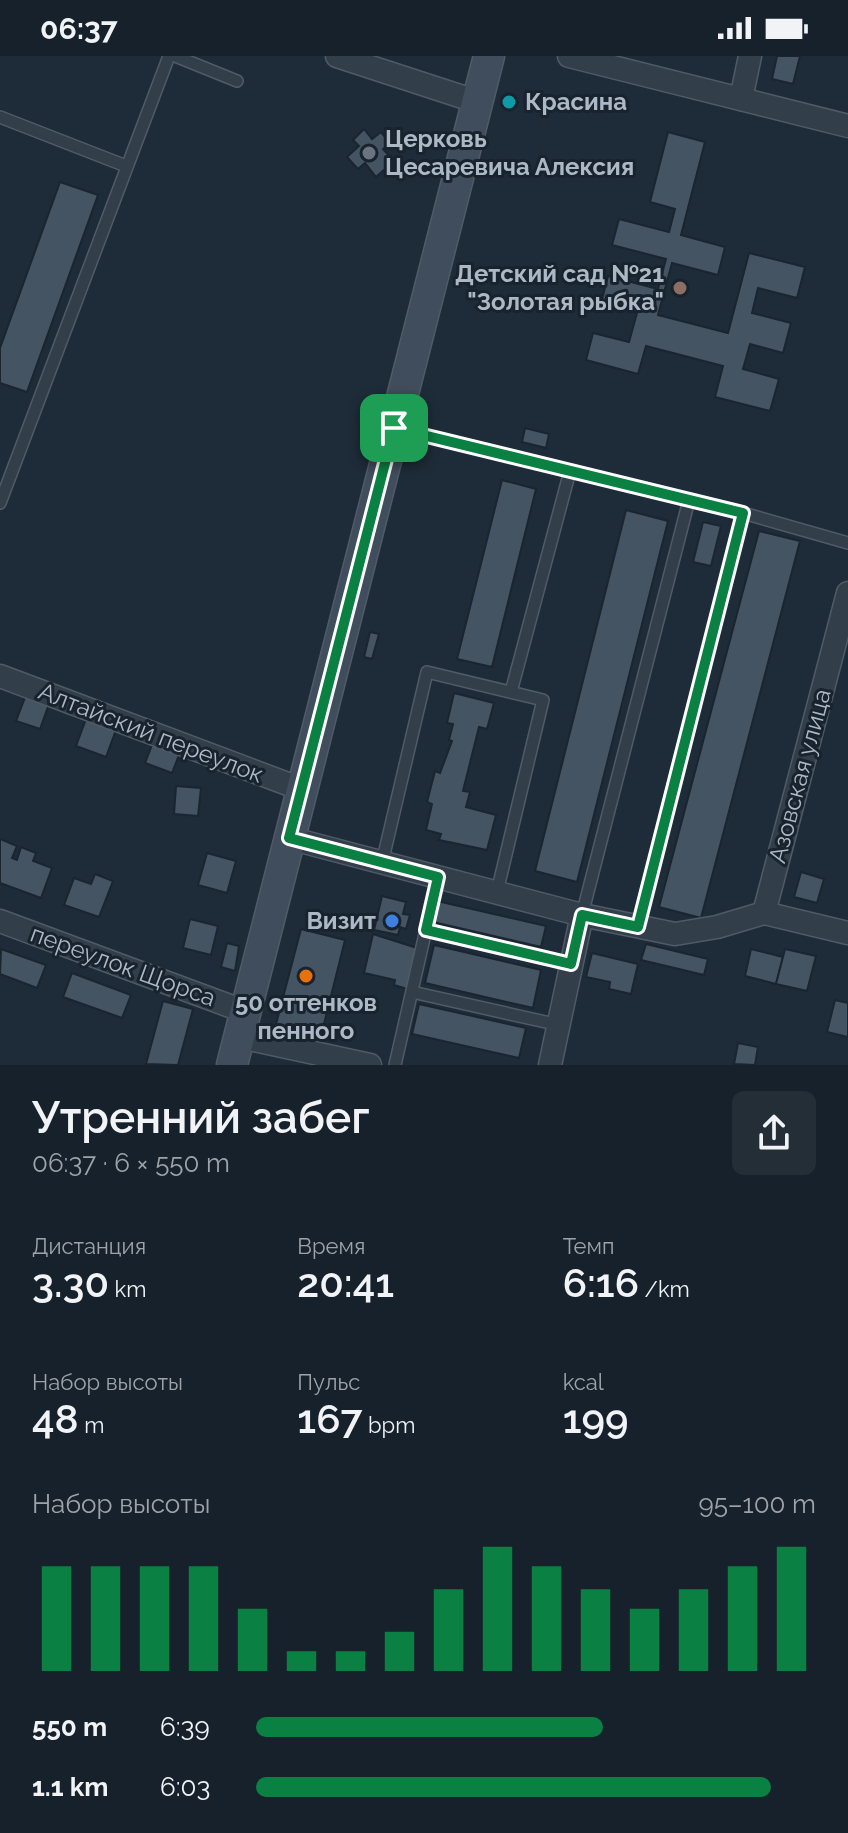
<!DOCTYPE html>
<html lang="ru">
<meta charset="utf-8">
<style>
:root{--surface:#16212b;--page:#232e37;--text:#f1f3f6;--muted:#9ea3a9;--accent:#0b8043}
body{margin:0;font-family:Raleway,sans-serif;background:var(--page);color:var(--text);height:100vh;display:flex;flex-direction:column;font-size:30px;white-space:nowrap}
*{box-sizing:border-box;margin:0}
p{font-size:26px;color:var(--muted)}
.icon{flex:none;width:44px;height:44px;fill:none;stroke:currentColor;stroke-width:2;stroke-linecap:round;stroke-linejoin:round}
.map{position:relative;height:1009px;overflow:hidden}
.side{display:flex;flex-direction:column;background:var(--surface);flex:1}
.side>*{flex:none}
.pin{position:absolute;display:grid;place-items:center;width:68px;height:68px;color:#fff;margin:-34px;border-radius:16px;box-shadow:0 4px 12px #0006}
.round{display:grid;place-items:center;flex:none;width:84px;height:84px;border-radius:12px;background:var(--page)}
.overview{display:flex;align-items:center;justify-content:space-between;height:136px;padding:0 32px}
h1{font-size:44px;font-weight:600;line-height:60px}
.metrics{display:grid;grid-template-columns:repeat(3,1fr);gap:12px;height:136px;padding:8px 32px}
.metrics div{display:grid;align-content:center}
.metrics b{font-size:40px;font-weight:600}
.metrics small{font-size:22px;font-weight:400}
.metrics p{font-size:22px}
.chart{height:224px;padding:16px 32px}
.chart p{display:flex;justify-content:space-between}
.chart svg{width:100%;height:144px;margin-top:8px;stroke:var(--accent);stroke-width:6}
ul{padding:0 32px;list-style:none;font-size:26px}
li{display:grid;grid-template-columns:128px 96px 1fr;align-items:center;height:60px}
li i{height:20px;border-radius:10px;background:var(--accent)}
.status{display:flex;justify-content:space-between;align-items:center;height:56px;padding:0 40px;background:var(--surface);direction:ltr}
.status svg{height:22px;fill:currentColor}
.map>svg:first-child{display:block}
.building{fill:#445463;stroke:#1a252f;stroke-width:2}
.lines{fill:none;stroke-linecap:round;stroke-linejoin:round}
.lane-casing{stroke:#505b67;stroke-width:14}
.street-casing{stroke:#505b67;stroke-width:25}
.secondary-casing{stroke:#505b67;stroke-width:33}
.lane{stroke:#323e49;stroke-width:11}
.street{stroke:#323e49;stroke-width:22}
.secondary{stroke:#404d5c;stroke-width:30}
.route-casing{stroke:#fff;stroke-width:16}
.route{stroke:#0b8043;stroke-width:10}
.culture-dot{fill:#0f9aa8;stroke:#18232d;stroke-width:3}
.worship-dot{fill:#6b7280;stroke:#18232d;stroke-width:3}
.education-dot{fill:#8d6e63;stroke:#18232d;stroke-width:3}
.shop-dot{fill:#3f7fe0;stroke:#18232d;stroke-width:3}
.food-dot{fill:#e8710a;stroke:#18232d;stroke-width:3}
.labels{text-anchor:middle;stroke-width:6;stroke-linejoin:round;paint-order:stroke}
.poi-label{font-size:24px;font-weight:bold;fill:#acb8c6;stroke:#18232d;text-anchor:start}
.street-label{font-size:24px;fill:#acb8c6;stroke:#18232d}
</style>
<div class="status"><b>06:37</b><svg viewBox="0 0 49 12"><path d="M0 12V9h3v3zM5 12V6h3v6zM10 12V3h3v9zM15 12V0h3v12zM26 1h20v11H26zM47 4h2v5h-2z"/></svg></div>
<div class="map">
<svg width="848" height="1009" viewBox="0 0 848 1009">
<rect width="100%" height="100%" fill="#1e2c39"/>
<g class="building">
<polygon points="777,0 800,0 793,28 772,23"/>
<polygon points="364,73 372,83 381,76 390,87 383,93 394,105 376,121 365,107 358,113 347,101 359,90 353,84"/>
<polygon points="668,76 705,86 681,179 725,191 718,219 672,207 658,259 728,277 749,197 805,211 797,242 758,232 752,257 791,267 783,297 750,288 743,313 779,323 770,355 715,341 723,310 646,290 638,318 586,304 593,277 629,286 637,257 601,247 608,220 658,233 666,203 612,189 619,163 669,176 675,153 650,146"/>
<polygon points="60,126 98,139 27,336 0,327 0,292"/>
<polygon points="525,372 549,378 546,392 522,386"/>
<polygon points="502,424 536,433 492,611 457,603"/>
<polygon points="626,454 668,465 577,826 535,815"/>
<polygon points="703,466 721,470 711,510 693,506"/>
<polygon points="759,475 800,485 701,862 659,851"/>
<polygon points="370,576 379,578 372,603 364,601"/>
<polygon points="454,637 494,647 487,673 479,671 463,735 470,736 466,751 496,759 487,794 439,784 441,778 426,774 432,748 427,746 435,715 440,717 452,685 449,684 453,668 447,667"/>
<polygon points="26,639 49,648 40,673 16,665"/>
<polygon points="86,663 116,674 106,701 76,690"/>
<polygon points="154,684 181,694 172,717 145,707"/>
<polygon points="176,730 201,732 198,760 174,758"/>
<polygon points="0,783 17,790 12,802 17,804 21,791 36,797 33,805 52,812 41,842 0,827"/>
<polygon points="207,797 236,805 227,837 198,829"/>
<polygon points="801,816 824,823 817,847 794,841"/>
<polygon points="95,818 113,825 99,861 64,849 74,822 91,828"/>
<polygon points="382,840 406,846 403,858 410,859 406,873 400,871 398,879 374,874"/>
<polygon points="437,845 546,870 541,891 433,866"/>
<polygon points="190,863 218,870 211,899 183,892"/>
<polygon points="301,873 345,884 320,984 275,972"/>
<polygon points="373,878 417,892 407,933 394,929 395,924 364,917"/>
<polygon points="227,887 239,890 235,915 221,911"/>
<polygon points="646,888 708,903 704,919 641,904"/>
<polygon points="434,889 541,914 533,952 425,927"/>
<polygon points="1,893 46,909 37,932 0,918"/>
<polygon points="751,893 783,901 776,928 745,920"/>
<polygon points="785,893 816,900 807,935 776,928"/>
<polygon points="592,897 638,908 631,938 609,933 610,926 586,921"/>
<polygon points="72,917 131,939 122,962 63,941"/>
<polygon points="835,944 848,947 848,981 827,976"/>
<polygon points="163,945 193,953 178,1009 146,1008"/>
<polygon points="419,948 526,972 519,1002 412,978"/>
<polygon points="738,987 758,991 755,1009 734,1008"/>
</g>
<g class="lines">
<g class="lane-casing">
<g id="lane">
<polyline points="175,0 237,25"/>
<polyline points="0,61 126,110"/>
<polyline points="394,372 743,457 848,487"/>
<polyline points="0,447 169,0"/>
<polyline points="511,636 570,415"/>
<polyline points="382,807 427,616 543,644 497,836"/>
<polyline points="582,859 689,444"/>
<polyline points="638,871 743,457"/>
<polyline points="426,874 571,908"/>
<polyline points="412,936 559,969"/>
<polyline points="395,1009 438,821"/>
</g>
</g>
<g class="street-casing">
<g id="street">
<polyline points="337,0 478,46"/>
<polyline points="569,0 848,70"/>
<polyline points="741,43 750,0"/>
<polyline points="0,620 301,733"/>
<polyline points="289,782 582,859 675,878 717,871 764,857 848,877"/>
<polyline points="764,857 848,537"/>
<polyline points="0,865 246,956"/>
<polyline points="240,981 370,1009"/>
<polyline points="550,1009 582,859"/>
</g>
</g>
<g class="secondary-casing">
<polyline id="secondary" points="232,1009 489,0"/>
</g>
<use href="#lane" class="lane"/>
<use href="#street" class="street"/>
<use href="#secondary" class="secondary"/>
</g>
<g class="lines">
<g class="route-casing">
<polygon id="route" points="394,372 743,457 638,871 582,859 571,908 426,874 438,821 289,782"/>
</g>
<use href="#route" class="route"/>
</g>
<circle class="culture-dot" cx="509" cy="46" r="8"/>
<circle class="worship-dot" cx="369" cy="97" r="8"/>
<circle class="education-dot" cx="680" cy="232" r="8"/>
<circle class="shop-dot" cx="392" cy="865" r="8"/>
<circle class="food-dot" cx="306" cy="920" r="8"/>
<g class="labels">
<g class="poi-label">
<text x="525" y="54">Красина</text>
<text x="385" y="91">Церковь<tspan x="385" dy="28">Цесаревича Алексия</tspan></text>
<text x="664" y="226" text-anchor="end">Детский сад №21<tspan x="664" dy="28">"Золотая рыбка"</tspan></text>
<text x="376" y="873" text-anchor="end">Визит</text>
<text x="306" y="955" text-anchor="middle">50 оттенков<tspan x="306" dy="28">пенного</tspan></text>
</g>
<g class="street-label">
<text transform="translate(151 677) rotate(21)" y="8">Алтайский переулок</text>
<text transform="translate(800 720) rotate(-75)" y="8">Азовская улица</text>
<text transform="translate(123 910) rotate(20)" y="8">переулок Щорса</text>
</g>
</g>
</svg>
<div class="pin" style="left:394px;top:372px;background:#1e9e55"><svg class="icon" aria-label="arrive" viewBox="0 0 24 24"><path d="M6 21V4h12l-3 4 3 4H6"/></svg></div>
</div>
<section class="side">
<div class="overview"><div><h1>Утренний забег</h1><p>06:37 · 6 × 550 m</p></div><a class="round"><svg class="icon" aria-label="share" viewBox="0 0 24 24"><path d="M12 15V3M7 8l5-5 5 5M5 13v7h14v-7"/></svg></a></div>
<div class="metrics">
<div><p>Дистанция</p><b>3.30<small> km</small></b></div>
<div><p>Время</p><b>20:41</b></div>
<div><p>Темп</p><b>6:16<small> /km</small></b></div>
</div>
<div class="metrics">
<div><p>Набор высоты</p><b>48<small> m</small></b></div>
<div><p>Пульс</p><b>167<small> bpm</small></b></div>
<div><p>kcal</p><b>199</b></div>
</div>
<div class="chart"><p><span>Набор высоты</span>95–100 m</p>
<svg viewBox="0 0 160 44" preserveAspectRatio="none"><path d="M5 44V12M15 44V12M25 44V12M35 44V12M45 44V25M55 44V38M65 44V38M75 44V32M85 44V19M95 44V6M105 44V12M115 44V19M125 44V25M135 44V19M145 44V12M155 44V6"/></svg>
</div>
<ul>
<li><b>550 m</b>6:39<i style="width:62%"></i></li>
<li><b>1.1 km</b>6:03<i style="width:92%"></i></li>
</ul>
</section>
